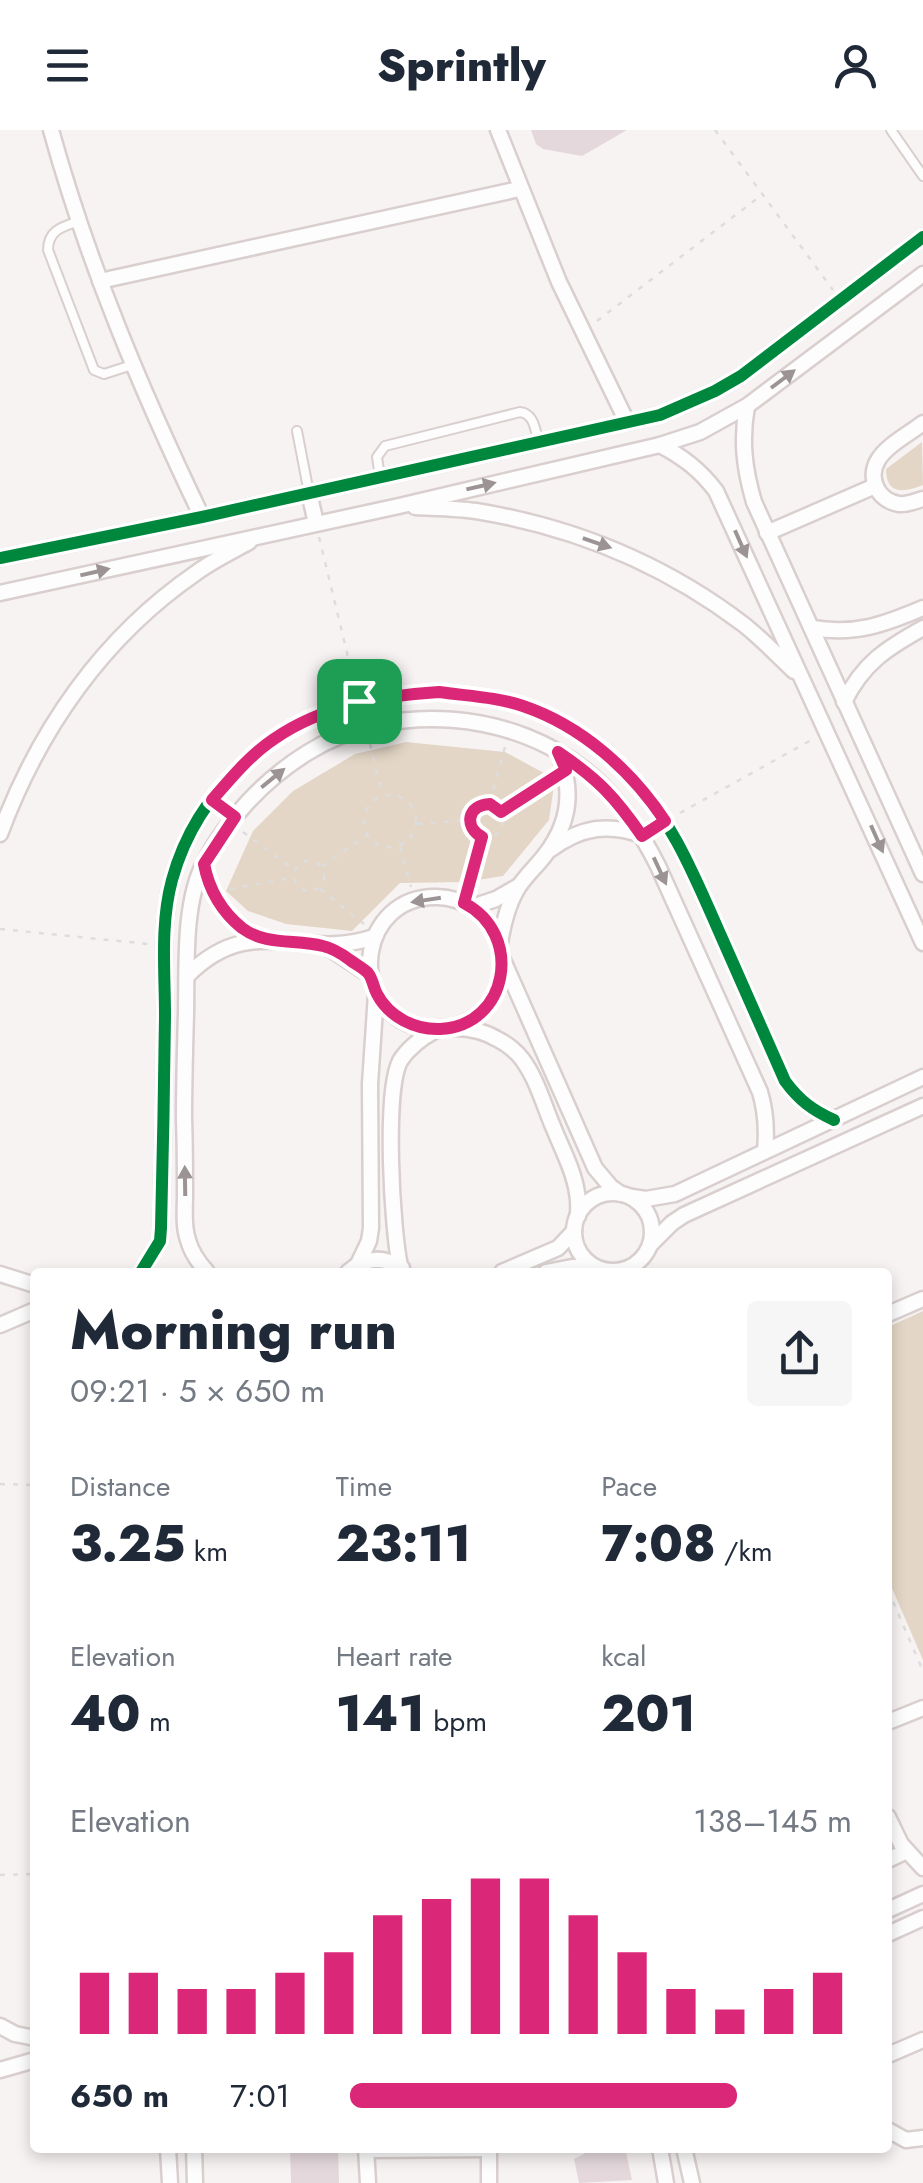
<!DOCTYPE html>
<meta charset="utf-8">
<style>
:root{--surface:#fff;--page:#f6f6f7;--text:#1f2937;--muted:#747a83;--accent:#db2777}
body{margin:0;font-family:Jost,sans-serif;background:var(--page);color:var(--text);height:100vh;display:flex;flex-direction:column;font-size:38px;white-space:nowrap}
*{box-sizing:border-box;margin:0}
p{font-size:32px;color:var(--muted)}
.icon{flex:none;width:55px;height:55px;fill:none;stroke:currentColor;stroke-width:2;stroke-linecap:round;stroke-linejoin:round}
.map{position:relative;flex:1;overflow:hidden}
.details{position:absolute;left:30px;top:1138px;width:862px;height:885px;display:flex;flex-direction:column;background:var(--surface);border-radius:10px;box-shadow:0 5px 15px #0003}
.details>*{flex:none}
.pin{position:absolute;display:grid;place-items:center;width:85px;height:85px;color:#fff;margin:-42px;border-radius:20px;box-shadow:0 5px 15px #0006}
.round{display:grid;place-items:center;flex:none;width:105px;height:105px;border-radius:10px;background:var(--page)}
.overview{display:flex;align-items:center;justify-content:space-between;height:170px;padding:0 40px}
h1{font-size:55px;font-weight:800;line-height:75px}
.figures{display:grid;grid-template-columns:repeat(3,1fr);gap:15px;height:170px;padding:10px 40px}
.figures div{display:grid;align-content:center}
.figures b{font-size:50px;font-weight:800}
.figures small{font-size:28px;font-weight:400}
.figures p{font-size:28px}
.chart{height:280px;padding:20px 40px}
.chart p{display:flex;justify-content:space-between}
.chart svg{width:100%;height:180px;margin-top:10px;stroke:var(--accent);stroke-width:6}
ul{padding:0 40px;list-style:none;font-size:32px}
li{display:grid;grid-template-columns:160px 120px 1fr;align-items:center;height:75px}
li i{height:25px;border-radius:12px;background:var(--accent)}
header{display:flex;justify-content:space-between;align-items:center;height:130px;padding:0 40px;background:var(--surface);font-size:45px;font-weight:800}
.map>svg:first-child{display:block}
.green{fill:#e3d6c6}
.building{fill:#e4d8dc}
.lines{fill:none;stroke-linecap:round;stroke-linejoin:round}
.lane-casing{stroke:#d9cfcf;stroke-width:12}
.street-casing{stroke:#d9cfcf;stroke-width:19}
.path{stroke:#dedddd;stroke-width:2.5;stroke-dasharray:5 8;stroke-linecap:butt}
.lane{stroke:#fefdfd;stroke-width:8}
.street{stroke:#fefdfd;stroke-width:14}
.cycleway-casing{stroke:#fff;stroke-width:19}
.cycleway{stroke:#00873e;stroke-width:12}
.oneway{fill:#9c9394}
.route-casing{stroke:#fff;stroke-width:20}
.route{stroke:#db2777;stroke-width:12}
</style>
<header><svg class="icon" aria-label="menu" viewBox="0 0 24 24"><path d="M4 6h16M4 12h16M4 18h16"/></svg>Sprintly<svg class="icon" aria-label="person" viewBox="0 0 24 24"><circle cx="12" cy="8" r="4"/><path d="M4 21q1-7 8-7t8 7"/></svg></header>
<div class="map">
<svg width="923" height="2053" viewBox="0 0 923 2053">
<rect width="100%" height="100%" fill="#f8f3f3"/>
<g class="green">
<path d="M922,312l1,43c-18,7 -37,11 -37,-16z"/>
<polygon points="406,612 505,622 555,649 549,690 503,746 465,752 400,753 352,801 286,794 248,781 226,761 253,701 293,661 355,624"/>
<polygon points="923,1181 923,1530 888,1449 888,1197"/>
</g>
<g class="building">
<polygon points="531,0 627,0 582,26 543,19 536,14"/>
<polygon points="338,2018 339,2053 291,2053 290,2019"/>
<polygon points="625,2018 632,2050 579,2053 574,2029 593,2019"/>
</g>
<g class="lines">
<g class="lane-casing">
<g id="lane">
<polyline points="891,0 923,46"/>
<path d="M79,91c-17,6 -31,9 -31,29l46,120 10,4 28,-9"/>
<polyline points="297,301 309,363"/>
<path d="M380,347l-3,-20 8,-11 135,-34c15,2 15,19 19,31"/>
</g>
</g>
<g class="street-casing">
<g id="street">
<path d="M51,0c37,134 91,262 151,387"/>
<polyline points="498,0 559,152 627,292"/>
<polyline points="100,151 519,59"/>
<path d="M747,276c-6,34 -3,62 7,96l169,372"/>
<path d="M923,293c-14,11 -36,22 -45,37 -11,18 0,41 21,44 8,1 16,-3 24,-5"/>
<path d="M660,315c23,12 40,25 56,46l207,452"/>
<polyline points="309,363 316,393"/>
<path d="M415,377c20,1 41,1 61,4 98,16 188,53 267,113 18,14 34,31 51,47"/>
<polyline points="767,403 875,356"/>
<polyline points="0,428 202,387 660,285 715,261 741,246 923,107"/>
<polyline points="0,463 399,376 660,315 700,302 747,276 923,144"/>
<path d="M812,498c44,7 71,-3 111,-20"/>
<path d="M844,572c19,-39 43,-54 79,-74"/>
<path d="M0,704c39,-105 103,-197 196,-261 16,-12 35,-21 53,-31"/>
<path d="M551,719c30,-22 57,-26 91,-14l23,-14"/>
<path d="M204,737c7,33 26,56 55,71"/>
<polyline points="472,777 496,769 517,757"/>
<path d="M500,813c3,-18 7,-36 16,-52 7,-13 20,-24 29,-36 25,-32 29,-66 13,-102"/>
<polyline points="326,816 370,845"/>
<polyline points="503,830 595,1038 611,1057 621,1064"/>
<path d="M187,846c65,-66 113,-14 187,-39"/>
<path d="M453,897c12,-4 23,-9 32,-19 38,-42 8,-110 -48,-111 -77,-2 -93,108 -20,130 13,4 25,0 38,1 15,0 31,4 44,12 8,4 18,12 23,19 15,20 22,47 32,70 8,20 20,42 23,64 2,8 1,15 1,23"/>
<circle cx="613" cy="1102" r="39"/>
<polyline points="632,1067 646,1069 675,1064 923,947"/>
<polyline points="650,1115 672,1093 684,1085 923,976"/>
<polyline points="358,1134 369,1111 371,1098 370,954 376,864"/>
<path d="M400,1136c-8,-37 -16,-174 0,-205 9,-14 21,-23 36,-31"/>
<path d="M141,1142l19,-31 1,-13c2,-71 3,-141 4,-212 0,-45 -5,-92 7,-136 53,-193 320,-250 455,-108 45,47 68,105 94,164 21,48 43,97 64,145 14,19 27,29 49,39"/>
<path d="M207,1142c-8,-9 -16,-20 -19,-32 -5,-14 -3,-31 -3,-45 0,-25 0,-51 -1,-76 0,-35 1,-71 2,-106 1,-46 -3,-109 18,-150 23,-44 61,-84 103,-110 84,-53 209,-43 284,22 30,26 50,57 67,91l102,226c6,20 7,38 5,59"/>
<path d="M348,1142c17,-15 35,-16 54,-4"/>
<polyline points="502,1142 558,1118 574,1101"/>
<polyline points="546,1142 572,1137 595,1137"/>
<polyline points="0,1144 35,1155"/>
<polyline points="888,1184 923,1169"/>
<polyline points="0,1195 35,1180"/>
<polyline points="888,1592 923,1578"/>
<polyline points="888,1687 901,1714 923,1738"/>
<polyline points="888,1730 907,1721"/>
<polyline points="888,1780 923,1764"/>
<polyline points="888,1804 923,1788"/>
<polyline points="0,1896 15,1904 35,1908"/>
<polyline points="888,1925 923,1910"/>
<polyline points="0,1940 35,1930"/>
<polyline points="888,2000 906,2010 923,2008"/>
<polyline points="168,2018 170,2053"/>
<polyline points="194,2018 195,2053"/>
<polyline points="366,2018 368,2053"/>
<polyline points="660,2018 666,2053"/>
<polyline points="684,2018 692,2053"/>
<polyline points="367,2020 489,2019"/>
<polyline points="489,2053 489,2018"/>
</g>
</g>
<g class="path">
<polyline points="715,0 833,160"/>
<polyline points="597,191 763,64"/>
<polyline points="319,407 356,560"/>
<polyline points="370,614 382,664"/>
<circle cx="390" cy="691" r="26"/>
<polyline points="490,672 505,617"/>
<circle cx="486" cy="691" r="17"/>
<polyline points="502,681 550,650"/>
<polyline points="680,683 813,609"/>
<polyline points="418,694 469,690"/>
<polyline points="243,702 293,739"/>
<polyline points="400,717 411,757"/>
<circle cx="309" cy="746" r="15"/>
<polyline points="322,736 369,704"/>
<polyline points="230,759 291,748"/>
<polyline points="320,759 364,794"/>
<polyline points="468,759 481,708"/>
<polyline points="0,799 148,814"/>
<polyline points="0,1354 35,1355"/>
<polyline points="888,1460 923,1541"/>
<polyline points="0,1745 35,1744"/>
</g>
<use href="#lane" class="lane"/>
<use href="#street" class="street"/>
<g class="cycleway-casing">
<g id="cycleway">
<polyline points="0,428 202,387 660,285 715,261 741,246 923,107"/>
<path d="M141,1142l19,-31 1,-13c2,-71 3,-141 4,-212 0,-45 -5,-92 7,-136 53,-193 320,-250 455,-108 45,47 68,105 94,164 21,48 43,97 64,145 14,19 27,29 49,39"/>
</g>
</g>
<use href="#cycleway" class="cycleway"/>
</g>
<defs><path id="oneway-solid" d="M-6-.8H1V-3.2L6.5 0L1 3.2V.8H-6Z" transform="scale(2.5)"/></defs>
<g class="oneway">
<use href="#oneway-solid" transform="translate(783 249) rotate(-37)"/>
<use href="#oneway-solid" transform="translate(481 356) rotate(-13)"/>
<use href="#oneway-solid" transform="translate(597 413) rotate(19)"/>
<use href="#oneway-solid" transform="translate(741 414) rotate(66)"/>
<use href="#oneway-solid" transform="translate(95 442) rotate(-13)"/>
<use href="#oneway-solid" transform="translate(273 648) rotate(-39)"/>
<use href="#oneway-solid" transform="translate(877 709) rotate(66)"/>
<use href="#oneway-solid" transform="translate(660 741) rotate(65)"/>
<use href="#oneway-solid" transform="translate(426 770) rotate(171)"/>
<use href="#oneway-solid" transform="translate(185 1051) rotate(-91)"/>
</g>
<g class="lines">
<g class="route-casing">
<path id="route" d="M439,562c28,4 58,5 84,14 59,20 108,64 142,115l-23,15c-27,-39 -44,-57 -84,-84l8,18 -65,42 -11,-8c-22,1 -27,22 -8,33l-18,66c60,31 45,123 -24,126 -25,1 -51,-12 -63,-35 -4,-7 -4,-15 -9,-21 -5,-5 -13,-9 -18,-13 -8,-6 -18,-12 -27,-14 -28,-7 -57,0 -81,-18 -21,-17 -33,-38 -38,-64l31,-47 -23,-17c19,-22 38,-45 62,-61 49,-34 107,-43 165,-47z"/>
</g>
<use href="#route" class="route"/>
</g>
</svg>
<div class="pin" style="left:359px;top:571px;background:#1e9e55"><svg class="icon" aria-label="arrive" viewBox="0 0 24 24"><path d="M6 21V4h12l-3 4 3 4H6"/></svg></div>
<section class="details">
<div class="overview"><div><h1>Morning run</h1><p>09:21 · 5 × 650 m</p></div><a class="round"><svg class="icon" aria-label="share" viewBox="0 0 24 24"><path d="M12 15V3M7 8l5-5 5 5M5 13v7h14v-7"/></svg></a></div>
<div class="figures">
<div><p>Distance</p><b>3.25<small> km</small></b></div>
<div><p>Time</p><b>23:11</b></div>
<div><p>Pace</p><b>7:08<small> /km</small></b></div>
</div>
<div class="figures">
<div><p>Elevation</p><b>40<small> m</small></b></div>
<div><p>Heart rate</p><b>141<small> bpm</small></b></div>
<div><p>kcal</p><b>201</b></div>
</div>
<div class="chart"><p><span>Elevation</span>138–145 m</p>
<svg viewBox="0 0 160 44" preserveAspectRatio="none"><path d="M5 44V29M15 44V29M25 44V33M35 44V33M45 44V29M55 44V24M65 44V15M75 44V11M85 44V6M95 44V6M105 44V15M115 44V24M125 44V33M135 44V38M145 44V33M155 44V29"/></svg>
</div>
<ul>
<li><b>650 m</b>7:01<i style="width:77%"></i></li>
</ul>
</section>
</div>
